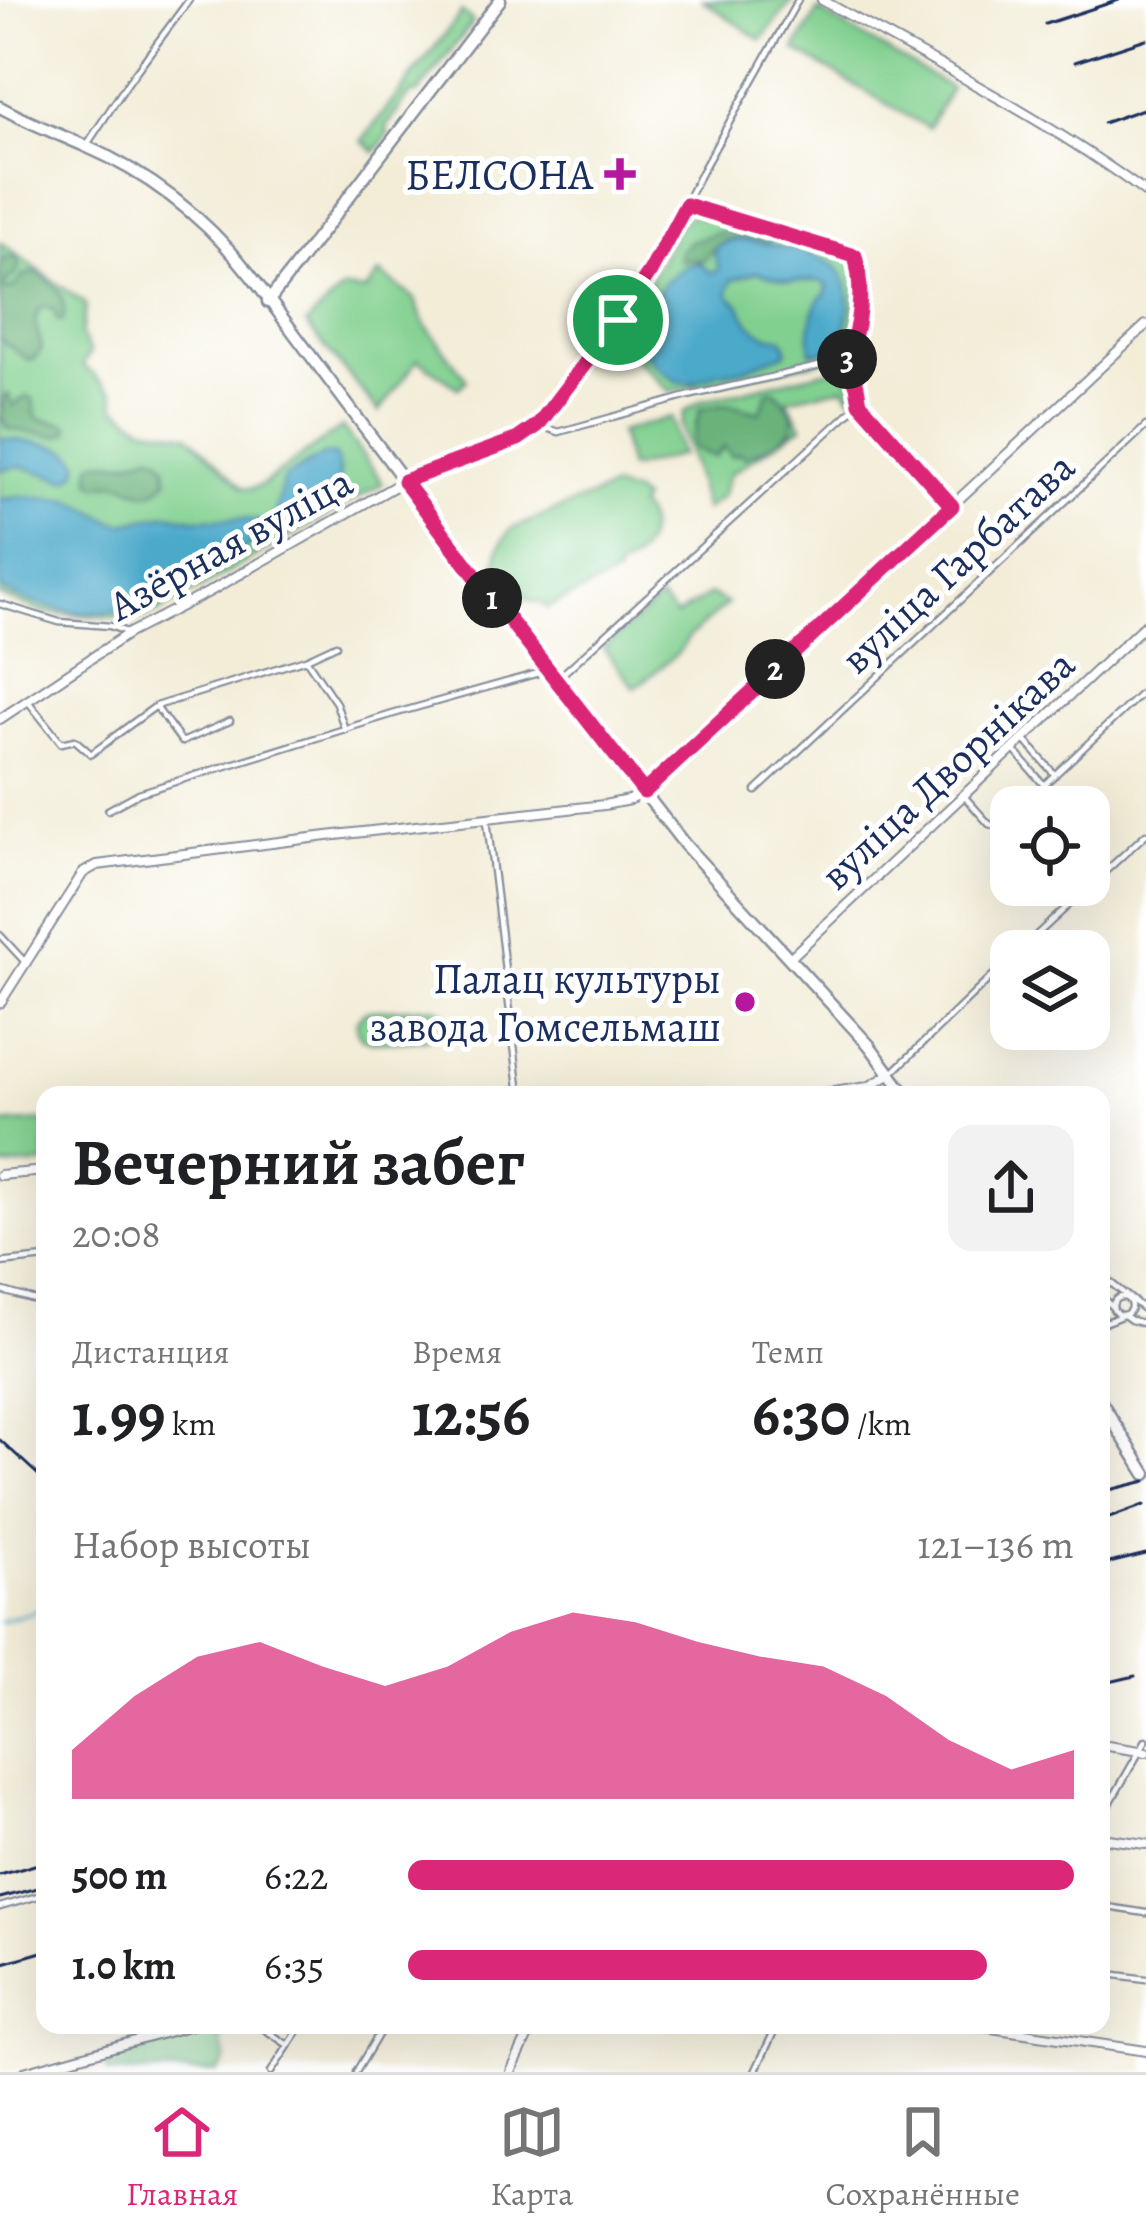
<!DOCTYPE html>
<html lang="ru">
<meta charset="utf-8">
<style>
:root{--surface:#fff;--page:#f2f2f2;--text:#202124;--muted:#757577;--line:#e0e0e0;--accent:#db2777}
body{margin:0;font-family:Alegreya,serif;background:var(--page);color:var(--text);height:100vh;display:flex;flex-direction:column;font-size:45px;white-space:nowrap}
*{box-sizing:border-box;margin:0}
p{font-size:39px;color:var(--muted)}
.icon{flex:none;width:66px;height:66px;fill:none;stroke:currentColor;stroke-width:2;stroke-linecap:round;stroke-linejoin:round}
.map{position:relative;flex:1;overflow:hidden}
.sheet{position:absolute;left:36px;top:1086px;width:1074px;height:948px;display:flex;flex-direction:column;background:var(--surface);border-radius:24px;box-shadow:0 12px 48px #0002}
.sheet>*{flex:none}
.buttons{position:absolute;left:990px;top:786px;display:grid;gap:24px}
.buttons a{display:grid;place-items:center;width:120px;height:120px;border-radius:24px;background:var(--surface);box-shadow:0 12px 48px #0002;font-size:60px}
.pin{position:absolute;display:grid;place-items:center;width:102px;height:102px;color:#fff;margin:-51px;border:6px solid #fff;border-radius:50%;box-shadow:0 3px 12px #0007}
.km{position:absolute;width:60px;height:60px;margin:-30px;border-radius:50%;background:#222;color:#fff;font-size:33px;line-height:60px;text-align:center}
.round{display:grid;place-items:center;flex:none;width:126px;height:126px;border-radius:24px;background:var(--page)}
.overview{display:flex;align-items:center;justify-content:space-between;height:204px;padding:0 36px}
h1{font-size:66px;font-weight:600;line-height:90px}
.stats{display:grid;grid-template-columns:repeat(3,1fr);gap:18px;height:204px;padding:12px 36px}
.stats div{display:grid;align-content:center}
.stats b{font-size:60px;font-weight:600}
.stats small{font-size:33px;font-weight:400}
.stats p{font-size:33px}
.chart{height:336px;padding:24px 36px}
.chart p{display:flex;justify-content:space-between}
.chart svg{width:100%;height:216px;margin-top:12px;fill:var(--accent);opacity:.7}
ul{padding:0 36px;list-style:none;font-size:39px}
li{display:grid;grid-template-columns:192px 144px 1fr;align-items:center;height:90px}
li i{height:30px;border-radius:15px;background:var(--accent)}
.tabs{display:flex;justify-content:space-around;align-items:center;height:168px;border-top:3px solid var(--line);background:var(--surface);font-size:33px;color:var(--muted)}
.tabs a{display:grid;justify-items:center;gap:6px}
.tabs .selected{color:var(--accent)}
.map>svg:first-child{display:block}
.green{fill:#82d090;stroke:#4e8077;stroke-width:3}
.forest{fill:#69b27a;stroke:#42706c;stroke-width:3}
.water{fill:#4ba9ca;stroke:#336c94;stroke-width:3}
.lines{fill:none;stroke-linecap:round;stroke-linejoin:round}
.stream{stroke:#4ba9ca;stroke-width:3}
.street-casing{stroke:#878e9b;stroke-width:9}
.secondary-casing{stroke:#878e9b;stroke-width:12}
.primary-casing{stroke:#878e9b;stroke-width:15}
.street{stroke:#fff;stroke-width:4.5}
.secondary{stroke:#fff;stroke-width:8}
.primary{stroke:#fff;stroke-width:10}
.rail{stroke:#1b2f5e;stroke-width:3}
.route-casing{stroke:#fff;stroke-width:24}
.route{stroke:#db2777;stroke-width:15}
.poi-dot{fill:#b5179e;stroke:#fff;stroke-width:4.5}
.labels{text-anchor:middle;stroke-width:10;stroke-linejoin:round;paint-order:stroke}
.poi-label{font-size:42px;fill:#1b2f5e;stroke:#fff;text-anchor:end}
.street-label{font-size:42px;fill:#1b2f5e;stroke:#fff}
</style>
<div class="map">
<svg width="1146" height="2072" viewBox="0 0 1146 2072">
<rect width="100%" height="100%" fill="#fff"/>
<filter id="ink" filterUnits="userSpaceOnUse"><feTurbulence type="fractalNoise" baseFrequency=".00833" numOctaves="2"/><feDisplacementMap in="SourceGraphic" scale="24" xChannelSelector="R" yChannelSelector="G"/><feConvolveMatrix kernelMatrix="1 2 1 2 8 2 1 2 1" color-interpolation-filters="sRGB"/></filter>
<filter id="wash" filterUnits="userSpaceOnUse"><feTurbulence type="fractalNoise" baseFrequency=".004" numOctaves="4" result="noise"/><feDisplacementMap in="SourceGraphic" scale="48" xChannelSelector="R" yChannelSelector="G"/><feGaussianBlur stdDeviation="2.7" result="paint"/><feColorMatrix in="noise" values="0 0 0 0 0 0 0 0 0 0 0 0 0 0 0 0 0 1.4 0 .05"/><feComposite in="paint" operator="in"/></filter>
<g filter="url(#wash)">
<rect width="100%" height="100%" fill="#f3edd8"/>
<g class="green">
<polygon points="703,0 793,0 761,40"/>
<polygon points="818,11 951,88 928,128 795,50"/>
<polygon points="462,12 473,22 418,93 410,94 387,126 388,135 375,152 362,141"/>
<path d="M693,214l149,43c3,2 7,3 9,6 10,12 3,66 -4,80 -5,11 -5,9 -14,15l-163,34 -57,-56 32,-49 36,-65z"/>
<polygon points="0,242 83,302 86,306 81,335 90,353 82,365 114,393 115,406 143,426 188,434 243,488 252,489 262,485 342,427 383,483 192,593 155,613 136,619 44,613 0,596"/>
<polygon points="380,273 414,298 424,323 467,380 458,388 418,359 379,412 306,324 343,289 366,291"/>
<polygon points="833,369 845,372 852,385 854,401 845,387 787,399 802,426 730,474 722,496 705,510 681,425 684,412 701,401"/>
<polygon points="671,417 681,455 629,469 619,432"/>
<path d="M612,488l21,5 9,7 -4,6c22,24 5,53 -22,64l1,5 -70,33 -2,-3c-40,-9 -65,-39 -34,-76z"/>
<polygon points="710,594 727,604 690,636 678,653 635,688 603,648 660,599 676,616"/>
<path d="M434,1007c7,4 11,4 12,13 3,25 -60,21 -77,21 -11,-4 -15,-12 -11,-23l6,-6 7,-2z"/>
<polygon points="45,1121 45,1164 0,1167 0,1124"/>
<polygon points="209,2025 235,2025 220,2038 226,2060 217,2072 108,2072 108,2062 115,2050"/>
</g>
<g class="forest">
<path d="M728,230c14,-1 32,-1 42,9l-4,4c-15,-4 -36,-10 -49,2 -5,4 -8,10 -13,15h-24v-9l10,-10z"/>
<path d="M12,255l7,6c2,11 -5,15 -13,20l-1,8h7l12,-14 11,-3c20,10 33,26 28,49l-6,-1 -3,-9 -5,-4 -8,1c-12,14 -1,26 1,41l-9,11 -6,-1 -27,-20v-74l6,-7z"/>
<path d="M774,390c44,39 6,52 -30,67l-4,-4 -8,3 -8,-9 -10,10 -20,-8 -2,-8 8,-32 29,-5 31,8 8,-20z"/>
<path d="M8,394l5,11 13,-8 7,2 3,18c11,7 23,2 33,10l-1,6 -14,3 -45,-7 -8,-12 3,-19z"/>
<path d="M151,454l8,2 7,9 1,15c-22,24 -26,7 -49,3 -7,-1 -14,2 -21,2l-6,-5v-13l6,-6 28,1z"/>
</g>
<g class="water">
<path d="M737,240c22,1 88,13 102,30 19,21 12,87 -28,82 -3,-14 0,-38 7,-50 11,-17 6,2 9,-17l-8,-4h-31l-31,-9 -25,8c-8,20 -1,14 9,27 2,3 3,7 5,10 9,16 20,18 36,21l5,10 -1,5 -43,16 -26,4 -25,10 -16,-2 -20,-15 -19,-23 1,-17 27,-45 19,-14 12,-4h4l8,8 9,1 2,-4c-9,-22 -4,-23 18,-28z"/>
<path d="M0,438c17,3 75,4 79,25 1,3 -1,7 -2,10l-8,6h-6l-43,-13 -20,4z"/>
<path d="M325,454l10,2c5,12 7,31 -2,40 -46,28 -92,55 -138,81 -21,12 -44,26 -68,32 -41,10 -90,-1 -127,-20v-89l20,-4 51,4 42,21 11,3 42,-10 28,5h51l22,4 8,-8 9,-37z"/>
</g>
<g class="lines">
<g class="stream">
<polyline points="44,1374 45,1376"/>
<polyline points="0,1622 45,1608"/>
</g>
</g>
</g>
<g filter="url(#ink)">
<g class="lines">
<g class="street-casing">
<g id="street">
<polyline points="86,146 129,81 189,0"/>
<polyline points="686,205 800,238 855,257 859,272 858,317 846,360 860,403 952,506"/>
<polyline points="538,425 611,330 650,272 702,171 798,0"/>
<polyline points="406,480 518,439 538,425 559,432 688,396 846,360"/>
<polyline points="0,604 59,622 110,626 129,633"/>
<polyline points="306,659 336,703 345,730"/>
<polyline points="556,680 860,403"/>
<polyline points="27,700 61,743 75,740 91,754 110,740"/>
<polyline points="156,707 182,742 230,721"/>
<polyline points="112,738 156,706 306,659 336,645"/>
<polyline points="1023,738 1055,775"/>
<polyline points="1014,750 1044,785 1146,689"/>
<polyline points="756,791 1146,426"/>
<polyline points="963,795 989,824 999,827 1011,839"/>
<polyline points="108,810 139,793 393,714 549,670"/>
<polyline points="487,820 520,1095"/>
<polyline points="1055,885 1072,902"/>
<polyline points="0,935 25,962"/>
<polyline points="1019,951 1146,834"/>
<polyline points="891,1074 1011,958"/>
<polyline points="0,1263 45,1258"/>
<polyline points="1101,1275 1146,1311"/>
<polyline points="0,1290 45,1303"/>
<polyline points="1101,1296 1113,1308"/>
<circle cx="1122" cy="1306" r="9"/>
<polyline points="1124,1315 1131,1320 1146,1324"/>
<polyline points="1101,1324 1121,1316"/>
<polyline points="1101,1819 1146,1740"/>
<polyline points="1101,1906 1146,1913"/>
<polyline points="0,1907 45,1894"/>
<polyline points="1101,1973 1146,1979"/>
<polyline points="258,2025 288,2045"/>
<polyline points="271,2072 302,2025"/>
<polyline points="356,2072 384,2025"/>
<polyline points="755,2072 777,2025"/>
</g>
</g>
<g class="secondary-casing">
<g id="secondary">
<path d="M822,0c109,61 223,118 324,193"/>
<polyline points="0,719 129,633 207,593 404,481"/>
<polyline points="789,959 1146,624"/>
<polyline points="0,1003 83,873 97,865 327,836 604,805 629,800 644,792 1146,325"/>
<polyline points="811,1095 868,1087 891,1074"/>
<polyline points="0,1175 45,1171"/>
<polyline points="1101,1745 1146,1752"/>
<polyline points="1101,1838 1146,1844"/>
<polyline points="971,2025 1146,2051"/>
<polyline points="24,2072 192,2025"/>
<polyline points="511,2072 533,2025"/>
</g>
</g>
<g class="primary-casing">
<g id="primary">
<path d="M0,107c27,15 56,26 85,39 67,29 122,73 167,131l231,309 202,259 184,200 37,50"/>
<polyline points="268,302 500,0"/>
<polyline points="1101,1402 1146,1474"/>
</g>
</g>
<use href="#street" class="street"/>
<use href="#secondary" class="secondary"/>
<use href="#primary" class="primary"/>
<g class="rail">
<polyline points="1045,24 1119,0"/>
<polyline points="1075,62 1146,39"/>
<polyline points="1103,123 1146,108"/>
<polyline points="0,1440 45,1481"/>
<polyline points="1101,1492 1146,1481"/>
<polyline points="1101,1521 1144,1505"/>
<polyline points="1101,1565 1146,1554"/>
<polyline points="1101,1684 1135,1676"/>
<polyline points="0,1875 45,1862"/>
<polyline points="0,1898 45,1886"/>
<polyline points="0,1964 45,1951"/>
</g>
</g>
</g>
<g class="lines" filter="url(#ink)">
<g class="route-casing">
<path id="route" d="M686,205l169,51c9,32 5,74 -9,104l11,26 3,17 92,103 -308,286 -152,-194 -88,-117 114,-42 20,-14 80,-105 32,-48z"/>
</g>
<use href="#route" class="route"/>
</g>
<g class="poi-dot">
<path d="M614 156h12v12h12v12h-12v12h-12v-12h-12v-12h12z"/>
<circle cx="745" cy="1002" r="12"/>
</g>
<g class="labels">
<g class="poi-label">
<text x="593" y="189">БЕЛСОНА</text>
<text x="721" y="993">Палац культуры<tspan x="721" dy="48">завода Гомсельмаш</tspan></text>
</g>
<g class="street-label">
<text transform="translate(230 543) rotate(-29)" y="15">Азёрная вуліца</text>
<text transform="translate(957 562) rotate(-43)" y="15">вуліца Гарбатава</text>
<text transform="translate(947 769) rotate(-43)" y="15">вуліца Дворнікава</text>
</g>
</g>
</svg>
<div class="buttons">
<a><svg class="icon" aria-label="locate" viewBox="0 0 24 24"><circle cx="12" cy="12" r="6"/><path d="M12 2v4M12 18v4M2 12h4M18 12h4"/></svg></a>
<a><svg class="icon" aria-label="layers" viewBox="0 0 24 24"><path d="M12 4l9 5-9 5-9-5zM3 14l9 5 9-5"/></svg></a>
</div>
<div class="pin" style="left:618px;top:320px;background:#1e9e55"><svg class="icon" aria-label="arrive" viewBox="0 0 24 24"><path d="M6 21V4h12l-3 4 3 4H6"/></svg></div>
<b class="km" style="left:492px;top:598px">1</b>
<b class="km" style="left:775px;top:669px">2</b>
<b class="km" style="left:847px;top:359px">3</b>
<section class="sheet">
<div class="overview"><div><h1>Вечерний забег</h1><p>20:08</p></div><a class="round"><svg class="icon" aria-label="share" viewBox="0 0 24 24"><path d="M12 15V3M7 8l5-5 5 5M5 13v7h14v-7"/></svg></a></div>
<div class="stats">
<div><p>Дистанция</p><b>1.99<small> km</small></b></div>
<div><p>Время</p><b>12:56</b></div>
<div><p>Темп</p><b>6:30<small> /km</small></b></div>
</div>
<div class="chart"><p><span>Набор высоты</span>121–136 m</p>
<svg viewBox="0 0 160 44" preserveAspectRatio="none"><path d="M0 44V34L10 23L20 15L30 12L40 17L50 21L60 17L70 10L80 6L90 8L100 12L110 15L120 17L130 23L140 32L150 38L160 34V44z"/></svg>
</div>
<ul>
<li><b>500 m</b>6:22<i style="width:100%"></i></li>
<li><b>1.0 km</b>6:35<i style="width:87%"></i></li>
</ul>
</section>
</div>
<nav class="tabs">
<a class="selected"><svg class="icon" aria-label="home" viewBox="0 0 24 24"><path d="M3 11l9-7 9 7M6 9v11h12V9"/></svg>Главная</a>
<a><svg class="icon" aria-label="map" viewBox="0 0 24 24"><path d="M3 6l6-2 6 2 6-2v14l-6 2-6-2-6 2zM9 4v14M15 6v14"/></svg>Карта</a>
<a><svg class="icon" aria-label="saved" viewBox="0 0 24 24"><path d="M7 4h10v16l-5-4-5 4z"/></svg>Сохранённые</a>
</nav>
